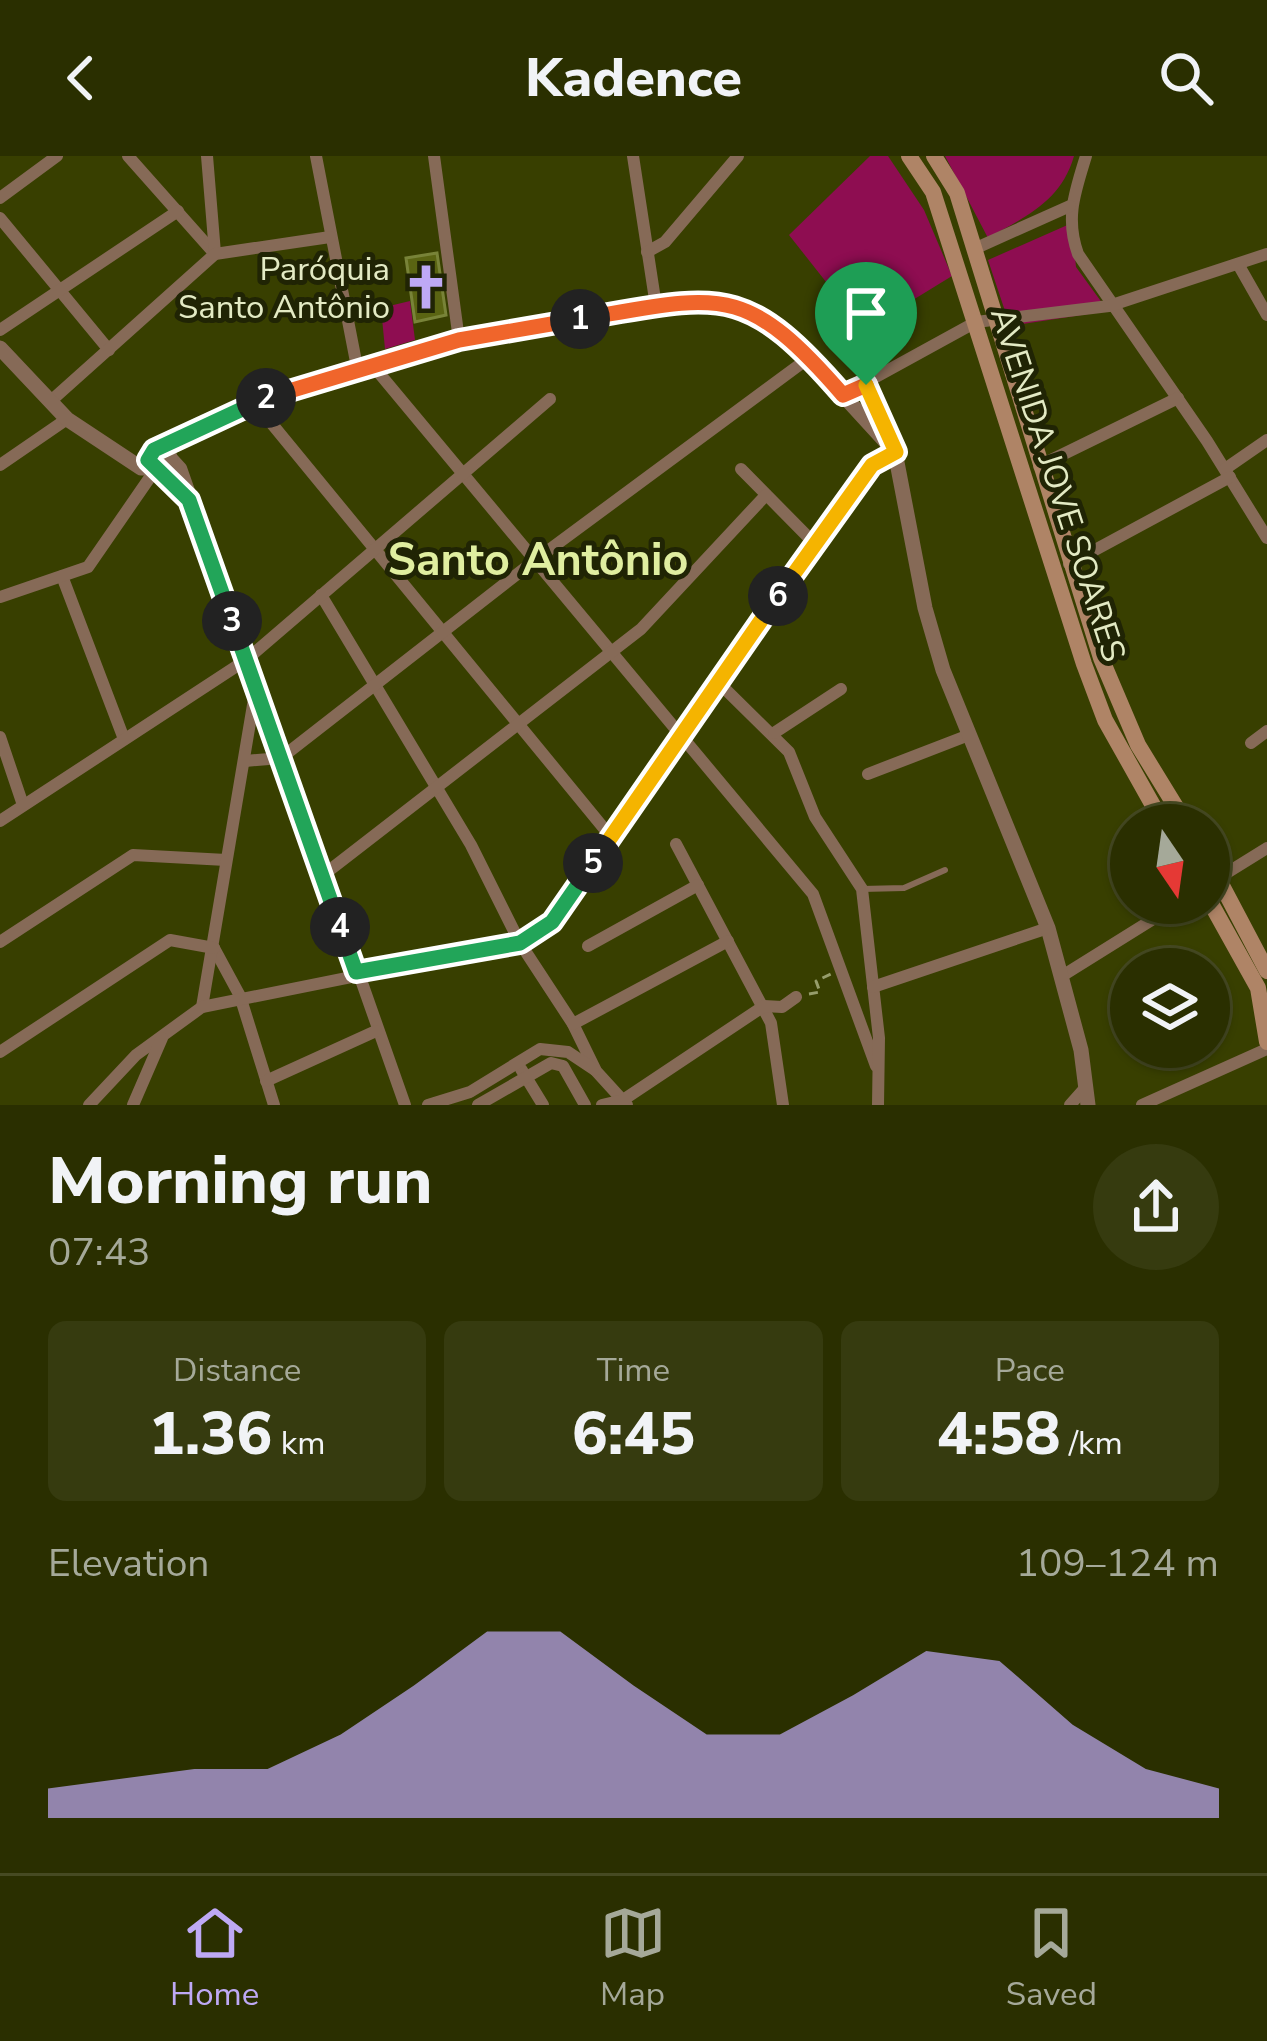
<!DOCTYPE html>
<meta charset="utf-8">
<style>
:root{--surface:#2a2f00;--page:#363b0f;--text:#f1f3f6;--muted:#a5a999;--line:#464a22;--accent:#bea9f5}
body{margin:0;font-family:"Nunito Sans",sans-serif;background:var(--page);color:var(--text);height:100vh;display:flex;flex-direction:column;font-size:45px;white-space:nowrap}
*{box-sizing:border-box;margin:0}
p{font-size:39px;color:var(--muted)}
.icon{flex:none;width:66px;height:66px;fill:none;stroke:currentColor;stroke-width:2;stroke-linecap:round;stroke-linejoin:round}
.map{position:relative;height:949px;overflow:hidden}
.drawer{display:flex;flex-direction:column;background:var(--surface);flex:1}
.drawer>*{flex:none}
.needle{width:78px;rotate:167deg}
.buttons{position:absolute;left:1110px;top:648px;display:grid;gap:24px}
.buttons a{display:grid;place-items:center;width:120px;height:120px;border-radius:50%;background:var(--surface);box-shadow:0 3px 9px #0004,0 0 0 3px var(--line);font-size:60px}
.pin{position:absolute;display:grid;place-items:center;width:102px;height:102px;color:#fff;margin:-123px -51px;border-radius:50% 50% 50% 0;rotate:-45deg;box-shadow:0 0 12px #0007}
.pin .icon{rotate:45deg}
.km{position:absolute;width:60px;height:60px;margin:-30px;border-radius:50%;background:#222;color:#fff;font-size:33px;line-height:60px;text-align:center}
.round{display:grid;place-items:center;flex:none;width:126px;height:126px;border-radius:63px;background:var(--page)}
.headline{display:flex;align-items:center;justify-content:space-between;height:204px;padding:0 48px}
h1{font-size:66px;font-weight:800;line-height:90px}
.stats{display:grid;grid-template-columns:repeat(3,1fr);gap:18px;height:204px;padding:12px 48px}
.stats div{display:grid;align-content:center;border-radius:18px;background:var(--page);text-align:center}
.stats b{font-size:60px;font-weight:800}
.stats small{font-size:33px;font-weight:400}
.stats p{font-size:33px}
.chart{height:336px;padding:24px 48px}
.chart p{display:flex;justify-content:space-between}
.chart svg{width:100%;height:216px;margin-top:12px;fill:var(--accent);opacity:.7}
header{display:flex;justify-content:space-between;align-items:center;height:156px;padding:0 48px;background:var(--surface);font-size:54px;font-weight:800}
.tab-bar{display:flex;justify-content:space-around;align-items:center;height:168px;border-top:3px solid var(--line);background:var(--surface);font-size:33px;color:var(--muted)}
.tab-bar a{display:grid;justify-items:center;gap:6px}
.tab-bar .current{color:var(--accent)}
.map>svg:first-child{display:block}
.green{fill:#8e0d51}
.building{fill:#5a6412;stroke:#788338;stroke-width:3}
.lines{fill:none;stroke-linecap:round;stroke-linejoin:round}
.path{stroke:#969d6b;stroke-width:3;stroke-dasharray:9 6;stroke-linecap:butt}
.service{stroke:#866a57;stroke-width:6}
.minor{stroke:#866a57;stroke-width:12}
.tertiary{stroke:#866a57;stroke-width:15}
.secondary{stroke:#af8466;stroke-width:16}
.split-1-casing{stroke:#fff;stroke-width:24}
.split-2-casing{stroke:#fff;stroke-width:24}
.split-3-casing{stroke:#fff;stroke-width:24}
.split-4-casing{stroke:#fff;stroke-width:24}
.split-5-casing{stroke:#fff;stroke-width:24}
.split-6-casing{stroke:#fff;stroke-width:24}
.split-7-casing{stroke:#fff;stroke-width:24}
.split-1{stroke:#f0652b;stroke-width:15}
.split-2{stroke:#f0652b;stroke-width:15}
.split-3{stroke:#22a559;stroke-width:15}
.split-4{stroke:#22a559;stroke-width:15}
.split-5{stroke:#22a559;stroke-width:15}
.split-6{stroke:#f5b400;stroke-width:15}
.split-7{stroke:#f5b400;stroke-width:15}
.labels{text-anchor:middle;stroke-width:10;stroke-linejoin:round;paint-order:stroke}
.poi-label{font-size:33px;fill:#e3eac4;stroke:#202404;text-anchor:end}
.street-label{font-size:33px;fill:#e3eac4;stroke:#202404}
.district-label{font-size:45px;font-weight:bold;fill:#e0eea0;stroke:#202404}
</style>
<header><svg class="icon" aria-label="back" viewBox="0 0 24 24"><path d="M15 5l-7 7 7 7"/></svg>Kadence<svg class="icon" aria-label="search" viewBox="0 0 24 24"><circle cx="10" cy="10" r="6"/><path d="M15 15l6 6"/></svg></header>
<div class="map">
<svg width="1267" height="949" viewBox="0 0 1267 949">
<rect width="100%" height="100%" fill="#383f00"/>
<g class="green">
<polygon points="870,0 888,0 924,54 952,120 864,174 789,79"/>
<path d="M945,0h129c-13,45 -47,60 -86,82z"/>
<polygon points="1072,67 1076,111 1108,155 1010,170 988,104"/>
<polygon points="410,145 415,184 385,193 381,152"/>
</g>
<polygon class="building" points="437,97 446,159 415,166 406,102"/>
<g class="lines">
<polyline class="path" points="809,838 820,836 816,825 831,818"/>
<polyline class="service" points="862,733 904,732 945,714"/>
<g class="minor">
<polyline points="128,0 215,98"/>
<polyline points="207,0 215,97"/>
<polyline points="316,0 358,216"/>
<polyline points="434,0 459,184"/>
<polyline points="633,0 656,150"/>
<path d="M1086,0c-11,36 -21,62 -8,98l129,187 60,97"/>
<polyline points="0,42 57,0"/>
<polyline points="0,62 109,194"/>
<polyline points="974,93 1070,50"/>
<polyline points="647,96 665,86 738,0"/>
<polyline points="1238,108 1267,159"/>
<polyline points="0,174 178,55"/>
<polyline points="374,211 813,738 876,910"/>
<polyline points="843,239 976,166 1109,150 1267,98"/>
<polyline points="53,243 215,98 330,81"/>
<polyline points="254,246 611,681"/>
<polyline points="170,300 181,312 405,949"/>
<polyline points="0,309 67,263"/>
<polyline points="1039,310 1178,242"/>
<polyline points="741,313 813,386"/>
<polyline points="1225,313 1267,284"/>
<polyline points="159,315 188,343"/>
<polyline points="1069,408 1230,321"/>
<polyline points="62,420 124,583"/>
<polyline points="321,439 471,689 520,787 573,868 596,915 627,949"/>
<polyline points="0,441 88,411 155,314"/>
<polyline points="720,528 789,596 815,661 862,733 879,882 878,949"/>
<polyline points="774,577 841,533"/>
<polyline points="0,581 23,649"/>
<polyline points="1251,587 1267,575"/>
<polyline points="245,605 281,602 534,405 810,201"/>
<polyline points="868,618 969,579"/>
<polyline points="0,665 246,504 550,243"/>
<polyline points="676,688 771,867 783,949"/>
<polyline points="322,720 641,473 766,339"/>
<polyline points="1209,728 1267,692"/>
<polyline points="0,786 133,699 226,704"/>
<polyline points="588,790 698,729"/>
<polyline points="214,792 240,840 274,949"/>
<polyline points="1062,820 1179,747"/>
<polyline points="873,831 1048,772"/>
<polyline points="202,851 255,537"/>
<polyline points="573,868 728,785"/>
<polyline points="0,896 170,784 214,792"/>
<polyline points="521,913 543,949"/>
<polyline points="266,925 376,875"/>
<polyline points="89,949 136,899 202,851 520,787 552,766 684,582 813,386 872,309 895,296"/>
<polyline points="133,949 162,882"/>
<polyline points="428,949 470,936 540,893 568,896 595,914"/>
<polyline points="478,949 551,907 563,910 585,949"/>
<polyline points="602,949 623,944 764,850 782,851 796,841"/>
<polyline points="1070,949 1086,931"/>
<polyline points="1142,949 1267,893"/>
</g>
<g class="tertiary">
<polyline points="0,192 67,263 141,312 152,312"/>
<polyline points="866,229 892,288"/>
<circle cx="159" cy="303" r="11"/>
<polyline points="160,292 254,246 459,184 696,145 737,149 787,178 895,296 925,452 943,514 1048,772 1081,894 1088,949"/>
</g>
<g class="secondary">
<polyline points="909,0 933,36 1084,508 1105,564 1164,669"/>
<polyline points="934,0 957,37 1101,502 1138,589 1187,669"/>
<polyline points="1209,705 1267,815"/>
<polyline points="1209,744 1258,832 1267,886"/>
</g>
</g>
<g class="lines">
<g class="split-1-casing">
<path id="split-1" d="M580,163c141,-24 164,-38 263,76l23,-10"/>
</g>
<g class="split-2-casing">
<polyline id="split-2" points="266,242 459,184 580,163"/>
</g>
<g class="split-3-casing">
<polyline id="split-3" points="232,465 189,344 148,304 154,294 266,242"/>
</g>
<g class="split-4-casing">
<polyline id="split-4" points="232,465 340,771"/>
</g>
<g class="split-5-casing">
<polyline id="split-5" points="340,771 356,816 520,787 552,766 593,707"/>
</g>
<g class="split-6-casing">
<polyline id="split-6" points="593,707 778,440"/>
</g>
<g class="split-7-casing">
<polyline id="split-7" points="778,440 872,309 896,296 866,229"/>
</g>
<use href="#split-1" class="split-1"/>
<use href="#split-2" class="split-2"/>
<use href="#split-3" class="split-3"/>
<use href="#split-4" class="split-4"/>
<use href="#split-5" class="split-5"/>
<use href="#split-6" class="split-6"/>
<use href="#split-7" class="split-7"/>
</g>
<defs>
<g id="church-bare" transform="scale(3.6)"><path d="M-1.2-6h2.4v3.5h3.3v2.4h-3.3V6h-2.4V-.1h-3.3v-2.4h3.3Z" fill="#bea9f5" stroke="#202404" stroke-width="2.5" paint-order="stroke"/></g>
</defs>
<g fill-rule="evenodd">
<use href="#church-bare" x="426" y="131"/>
</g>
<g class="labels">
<g class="poi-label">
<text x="390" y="124">Paróquia<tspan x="390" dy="38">Santo Antônio</tspan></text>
</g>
<g class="street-label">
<text transform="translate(1059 328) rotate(72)" y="12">AVENIDA JOVE SOARES</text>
</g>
<g class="district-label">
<text x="538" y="419">Santo Antônio</text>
</g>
</g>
</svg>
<div class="buttons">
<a><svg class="needle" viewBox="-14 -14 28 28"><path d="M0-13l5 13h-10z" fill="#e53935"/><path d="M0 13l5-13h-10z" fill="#a5a999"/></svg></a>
<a><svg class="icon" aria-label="layers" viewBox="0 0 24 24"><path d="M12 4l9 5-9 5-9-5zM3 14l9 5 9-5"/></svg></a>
</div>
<div class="pin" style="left:866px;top:229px;background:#1e9e55"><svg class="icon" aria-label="arrive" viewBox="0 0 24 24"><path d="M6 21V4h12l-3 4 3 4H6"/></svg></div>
<b class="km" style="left:580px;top:163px">1</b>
<b class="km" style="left:266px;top:242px">2</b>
<b class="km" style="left:232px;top:465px">3</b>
<b class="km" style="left:340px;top:771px">4</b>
<b class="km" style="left:593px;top:707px">5</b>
<b class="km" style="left:778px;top:440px">6</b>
</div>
<section class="drawer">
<div class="headline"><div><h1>Morning run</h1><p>07:43</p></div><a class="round"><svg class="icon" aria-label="share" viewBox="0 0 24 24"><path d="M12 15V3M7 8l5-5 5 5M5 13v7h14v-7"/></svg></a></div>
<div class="stats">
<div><p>Distance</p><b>1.36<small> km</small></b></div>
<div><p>Time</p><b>6:45</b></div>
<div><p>Pace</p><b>4:58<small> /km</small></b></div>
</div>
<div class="chart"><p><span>Elevation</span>109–124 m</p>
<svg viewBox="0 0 160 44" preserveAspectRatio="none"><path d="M0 44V38L10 36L20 34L30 34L40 27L50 17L60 6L70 6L80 17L90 27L100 27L110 19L120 10L130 12L140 25L150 34L160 38V44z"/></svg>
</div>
</section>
<nav class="tab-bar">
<a class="current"><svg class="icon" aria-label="home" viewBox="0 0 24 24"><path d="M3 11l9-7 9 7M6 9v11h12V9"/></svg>Home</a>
<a><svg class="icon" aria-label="map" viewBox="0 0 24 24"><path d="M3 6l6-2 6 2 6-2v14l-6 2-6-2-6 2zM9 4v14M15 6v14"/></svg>Map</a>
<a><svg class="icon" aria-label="saved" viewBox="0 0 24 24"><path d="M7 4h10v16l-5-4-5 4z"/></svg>Saved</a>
</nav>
